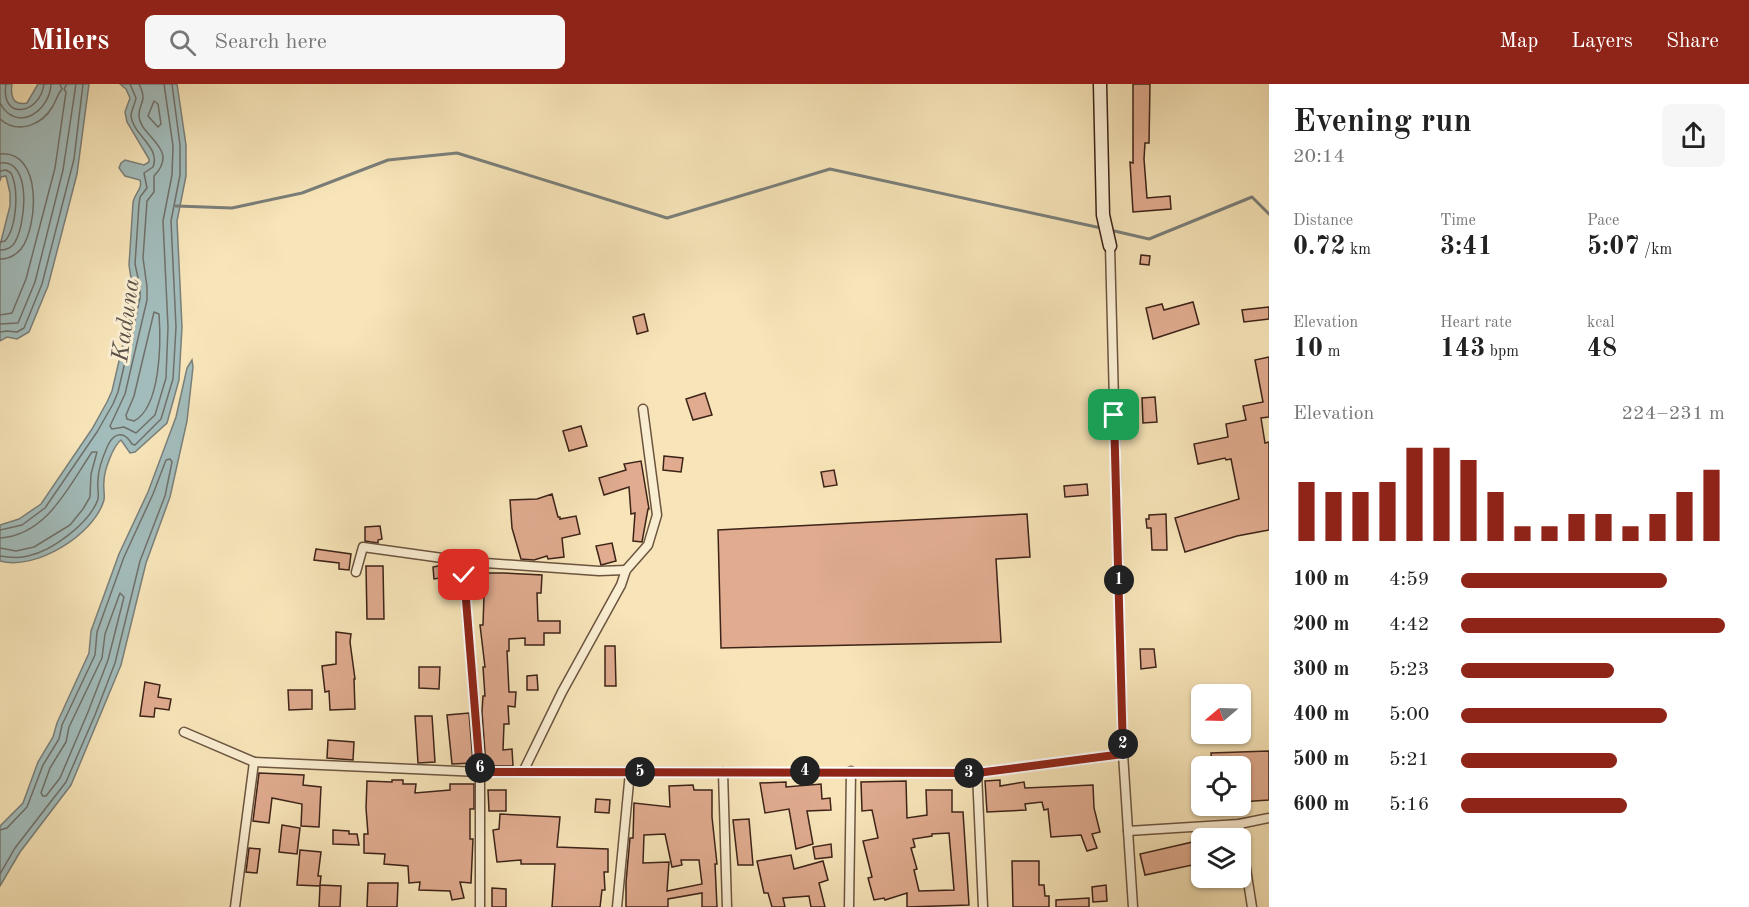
<!DOCTYPE html>
<meta charset="utf-8">
<style>
:root{--surface:#fff;--page:#f6f6f6;--text:#222;--muted:#767676;--accent:#8f2418}
body{margin:0;font-family:"Old Standard TT",serif;background:var(--page);color:var(--text);height:100vh;display:flex;flex-direction:column;font-size:22px;white-space:nowrap}
*{box-sizing:border-box;margin:0}
p{font-size:20px;color:var(--muted)}
.icon{flex:none;width:33px;height:33px;fill:none;stroke:currentColor;stroke-width:2;stroke-linecap:round;stroke-linejoin:round}
.map{position:relative;flex:1;overflow:hidden}
.details{display:flex;flex-direction:column;background:var(--surface);width:480px}
.details>*{flex:none}
.needle{width:39px;rotate:251deg}
.tools{position:absolute;left:1191px;top:600px;display:grid;gap:12px}
.tools a{display:grid;place-items:center;width:60px;height:60px;border-radius:9px;background:var(--surface);box-shadow:0 2px 4px #0004;font-size:30px}
.pin{position:absolute;display:grid;place-items:center;width:51px;height:51px;color:#fff;margin:-26px;border-radius:12px;box-shadow:0 3px 9px #0006}
.km{position:absolute;width:30px;height:30px;margin:-15px;border-radius:50%;background:#222;color:#fff;font-size:16px;line-height:30px;text-align:center}
.round{display:grid;place-items:center;flex:none;width:63px;height:63px;border-radius:9px;background:var(--page)}
.overview{display:flex;align-items:center;justify-content:space-between;height:102px;padding:0 24px}
h1{font-size:33px;font-weight:700;line-height:45px}
.stats{display:grid;grid-template-columns:repeat(3,1fr);gap:9px;height:102px;padding:6px 24px}
.stats div{display:grid;align-content:center}
.stats b{font-size:26px;font-weight:700}
.stats small{font-size:16px;font-weight:400}
.stats p{font-size:16px}
.chart{height:168px;padding:12px 24px}
.chart p{display:flex;justify-content:space-between}
.chart svg{width:100%;height:108px;margin-top:6px;stroke:var(--accent);stroke-width:6}
ul{padding:0 24px;list-style:none;font-size:20px}
li{display:grid;grid-template-columns:96px 72px 1fr;align-items:center;height:45px}
li i{height:15px;border-radius:8px;background:var(--accent)}
header{display:flex;align-items:center;gap:36px;box-sizing:border-box;height:84px;padding:0 30px;background:var(--accent);color:#fff}
header strong{font-size:28px}
nav{display:flex;gap:33px;margin-inline-start:auto;font-size:21px}
.search{width:420px;height:54px;background:var(--page);display:flex;align-items:center;gap:15px;box-sizing:border-box;padding:0 21px;border-radius:9px;color:var(--muted);font-size:22px}
main{display:flex;flex:1;min-height:0}
.map>svg:first-child{display:block}
.water{fill:#a2bcbb;stroke:#7a7f7a;stroke-width:1.5}
.lines{fill:none;stroke-linecap:round;stroke-linejoin:round}
.shore{stroke:#70706a;stroke-width:1.5}
.stream{stroke:#7a7f7a;stroke-width:3}
.building{fill:#e0ab8f;stroke:#3d2318;stroke-width:1.5;fill-rule:evenodd}
.street-casing{stroke:#6c5440;stroke-width:11}
.secondary-casing{stroke:#3d2318;stroke-width:15}
.street{stroke:#faeed2;stroke-width:8}
.secondary{stroke:#faeed2;stroke-width:12}
.route-casing{stroke:#fff;stroke-width:12}
.route{stroke:#8f2418;stroke-width:8}
.labels{text-anchor:middle;stroke-width:6;stroke-linejoin:round;paint-order:stroke}
.water-label{font-size:24px;font-style:italic;fill:#5b5149;stroke:#faeed2}
</style>
<header>
<strong>Milers</strong>
<div class="search"><svg class="icon" aria-label="search" viewBox="0 0 24 24"><circle cx="10" cy="10" r="6"/><path d="M15 15l6 6"/></svg>Search here</div>
<nav><a>Map</a><a>Layers</a><a>Share</a></nav>
</header>
<main>
<div class="map">
<svg width="1269" height="823" viewBox="0 0 1269 823">
<rect width="100%" height="100%" fill="#f7e5b9"/>
<filter id="stains"><feTurbulence type="fractalNoise" baseFrequency=".00333" numOctaves="4"/><feColorMatrix values="0 0 0 0 .2 0 0 0 0 .09 0 0 0 0 .02 0 0 0 .5 -.17"/></filter>
<radialGradient id="worn" r=".72"><stop offset=".6" stop-color="#630" stop-opacity="0"/><stop offset="1" stop-color="#630" stop-opacity=".3"/></radialGradient>
<g class="water">
<path d="M0,0h12c-2,12 1,22 15,19l11,-19h51l-12,90 -29,112 -19,46 -12,7 -10,-2 -7,4v-96l10,-39v-13l-4,-17 -5,1 -1,4z"/>
<path d="M120,0h57l9,61v31l-9,45 5,106 -3,53 -12,43 -32,29 -5,1 -9,-13c-8,6 -17,31 -17,41 -1,7 1,13 0,19 -10,35 -69,71 -104,61v-36l19,-6 22,-15 51,-75 15,-27 5,-11 22,-94 -5,-32 4,-62c1,-9 10,-14 7,-23l-15,-4 -6,-8 2,-5 4,-3 19,5 5,-3v-3l-22,-37 -2,-10 5,-14 -4,-9z"/>
<polygon points="192,276 193,283 187,337 170,413 146,479 121,581 71,701 20,768 0,802 0,742 23,719 38,678 53,653 57,639 89,569 91,547 119,470 148,408 176,333 187,284"/>
</g>
<g class="lines">
<g class="shore">
<path d="M6,0c-6,37 34,31 38,0"/>
<path d="M139,0c9,18 0,18 0,31 0,22 42,33 15,61v16l-7,9 -4,57 4,29v13l-22,94 -15,32 2,3 12,-2 12,6 19,-18 11,-37 2,-51 -5,-106 9,-46 1,-29 -9,-62"/>
<polygon points="154,17 158,20 161,40 158,43 148,32"/>
<path d="M0,19c17,31 50,8 51,-19"/>
<path d="M0,35c18,16 42,6 53,-13 3,-6 5,-12 9,-17l-2,-5"/>
<path d="M0,70c43,-4 38,73 21,95 -6,7 -13,10 -21,10"/>
<path d="M0,79c33,-5 26,66 13,82 -4,4 -8,5 -13,5"/>
<path d="M0,87l6,-1 5,3c8,16 6,54 -6,68l-5,1"/>
<path d="M154,228l5,2c2,28 2,93 -25,107l-7,-2 -1,-4 8,-19z"/>
<polyline points="0,231 12,229 26,195 55,84 66,8 64,5 67,0"/>
<polyline points="0,240 18,239 35,198 63,86 76,0"/>
<polyline points="0,248 7,247 17,248 24,244 42,200 74,75 83,0"/>
<path d="M0,446l22,-5 23,-17 52,-76 16,-28 5,-12 22,-94v-11l-5,-23 4,-60 1,-7 7,-9 -3,-15 9,-6c8,-20 -20,-32 -22,-51 0,-5 4,-12 5,-18l-6,-14"/>
<path d="M0,454c47,-3 69,-52 92,-86h5l-6,22 -1,23 -7,12 -13,16 -36,22 -18,4 -16,-3"/>
<path d="M0,472c10,1 18,3 28,0 24,-5 62,-33 70,-57 1,-6 -1,-13 0,-19 0,-10 6,-26 10,-35 7,-14 17,-13 24,-1l3,1 26,-26 12,-40 3,-52 -5,-106 9,-46v-30l-8,-61"/>
<polygon points="120,509 124,513 108,576 88,628 60,694 46,712 43,712 41,709 50,684 66,658 69,643 102,574 105,550"/>
<polyline points="0,746 7,744 27,723 43,681 59,655 62,641 95,571 97,548 124,473 153,410 166,376 170,375 172,378 165,412 140,477 115,579 95,631 66,698 15,764 0,790"/>
</g>
<g class="stream">
<polyline points="176,122 232,124 302,109 388,76 457,69 667,134 830,85 1101,144"/>
<polyline points="1110,146 1149,155 1252,113 1269,130"/>
</g>
</g>
<g class="building">
<polygon points="1133,0 1150,0 1149,59 1145,59 1144,75 1147,114 1170,112 1171,125 1133,128 1130,78 1133,79"/>
<polygon points="1141,171 1150,172 1149,181 1140,180"/>
<polygon points="1193,218 1199,240 1153,255 1146,224 1162,220 1164,226"/>
<polygon points="1269,223 1269,235 1244,238 1242,226"/>
<polygon points="644,230 648,247 637,250 633,233"/>
<polygon points="1269,273 1269,333 1261,334 1265,359 1269,358 1269,446 1237,452 1185,468 1175,434 1239,415 1231,375 1226,376 1225,374 1198,380 1194,360 1228,353 1226,340 1246,336 1243,322 1263,318 1255,276"/>
<polygon points="705,309 712,331 693,336 686,315"/>
<polygon points="1155,313 1157,338 1143,339 1142,314"/>
<polygon points="581,342 587,362 569,367 563,347"/>
<polygon points="664,372 683,374 681,388 663,386"/>
<polygon points="641,377 649,425 648,425 642,458 633,457 635,429 631,430 629,403 604,411 599,394 626,386 624,380"/>
<polygon points="834,386 837,401 824,403 821,388"/>
<polygon points="1087,400 1088,411 1065,413 1064,402"/>
<polygon points="552,410 558,433 560,433 560,435 576,432 580,450 562,454 564,473 548,475 547,472 534,476 521,475 512,444 510,416 537,415"/>
<polygon points="1027,430 1030,473 996,475 1001,558 721,564 718,446"/>
<polygon points="1166,430 1167,466 1152,466 1151,444 1147,444 1146,435 1149,435 1149,431"/>
<polygon points="380,442 382,455 378,456 378,459 365,457 365,443"/>
<polygon points="612,459 616,477 601,481 596,462"/>
<polygon points="316,465 351,470 349,486 339,485 339,479 314,476"/>
<polygon points="443,481 460,483 458,492 459,504 447,505 446,493 434,495 433,483"/>
<polygon points="366,482 383,482 384,535 367,535"/>
<polygon points="472,489 503,489 542,491 541,509 537,509 538,537 560,537 560,549 544,549 544,561 525,561 525,554 509,555 509,567 507,567 509,608 516,608 515,623 508,622 509,640 504,640 503,666 512,665 513,682 486,682 482,628 483,612 485,612 483,583 485,583 480,541 483,541 484,511 475,511 475,503 471,504"/>
<polygon points="336,548 351,550 350,558 355,595 354,595 355,625 330,626 329,607 325,608 322,582 336,580"/>
<polygon points="605,562 615,562 616,602 605,602"/>
<polygon points="1140,565 1154,565 1156,583 1141,585"/>
<polygon points="419,583 440,583 439,605 419,604"/>
<polygon points="537,591 538,606 527,606 527,592"/>
<polygon points="145,598 160,601 158,613 171,615 169,626 155,624 154,633 140,632"/>
<polygon points="288,606 312,606 312,625 289,626"/>
<polygon points="469,629 473,679 452,680 447,631"/>
<polygon points="415,632 432,632 435,678 418,679"/>
<polygon points="328,656 354,658 353,676 327,674"/>
<polygon points="1269,667 1269,716 1240,718 1240,682 1212,682 1211,669"/>
<polygon points="259,689 304,691 303,701 321,703 319,743 301,742 302,720 272,714 269,739 253,737"/>
<polygon points="392,696 403,696 403,700 416,700 415,709 450,706 450,700 474,700 474,725 470,725 470,755 473,755 471,799 460,798 464,814 452,816 450,807 419,806 420,798 409,799 408,782 384,780 385,770 364,769 364,750 368,750 366,724 367,697 392,698"/>
<polygon points="1000,696 1000,702 1024,698 1025,704 1093,701 1094,724 1100,748 1092,750 1097,764 1087,767 1081,751 1051,753 1048,725 1044,726 1042,718 1025,720 1026,726 987,728 985,697"/>
<path d="M906,697l1,37 20,-3 -1,-25h26v22h11l6,93 -62,2v-14l-22,7 -1,-2 -10,2 -6,-22 4,-1 -9,-36 15,-3 -6,-28 -10,1 -1,-29zM949,749l5,57 -35,1 -5,-21 3,-1 -6,-21 4,-1 -2,-8 19,-3v-2z"/>
<polygon points="786,698 786,703 821,700 822,715 830,714 831,726 807,727 813,760 796,765 789,725 765,729 760,699"/>
<path d="M693,701l1,5h18v27l5,47h-2l2,43h-15v-14l-34,6v8h-42v-25l4,-44h3l1,-35 36,4 -1,-21zM665,750l7,33 10,-2 -1,-5h18l3,24 -35,7 2,-29 -26,1 1,-28z"/>
<polygon points="488,706 506,706 506,727 489,727"/>
<polygon points="596,715 610,716 609,729 595,728"/>
<polygon points="500,730 560,733 557,763 608,765 608,788 604,788 605,806 602,806 600,823 552,823 555,780 521,780 521,776 497,778 493,746 499,745"/>
<polygon points="749,735 753,781 738,781 733,736"/>
<polygon points="282,741 300,744 297,770 279,768"/>
<polygon points="333,746 349,747 349,750 357,750 359,761 333,760"/>
<polygon points="1197,757 1202,779 1145,791 1140,770"/>
<polygon points="831,760 832,773 815,775 813,763"/>
<polygon points="249,764 260,765 257,789 246,788"/>
<polygon points="300,766 321,768 318,792 321,792 320,801 341,802 340,823 319,823 320,802 297,801"/>
<polygon points="791,771 794,785 823,777 828,796 819,799 825,823 811,823 809,812 783,814 785,823 772,823 768,809 764,809 757,777"/>
<polygon points="1012,777 1039,777 1039,801 1044,801 1045,812 1049,812 1049,823 1013,823"/>
<polygon points="1216,794 1241,794 1242,797 1218,803"/>
<polygon points="368,799 398,799 397,823 367,823"/>
<polygon points="1106,801 1107,817 1093,818 1092,803"/>
<polygon points="492,804 506,805 506,823 492,823"/>
<polygon points="1089,814 1089,823 1056,823 1056,816"/>
</g>
<g class="lines">
<g class="street-casing">
<g id="street">
<polyline points="1110,162 1123,670 1133,823"/>
<polyline points="471,478 464,491 480,688 480,823"/>
<polyline points="356,488 363,463 471,478 599,487 626,486"/>
<polyline points="184,648 254,678 235,823"/>
<polyline points="254,678 480,688 977,689 1123,670"/>
<polyline points="523,688 562,608 621,501 626,486 648,461 657,431 643,325"/>
<polyline points="723,688 727,823"/>
<polyline points="977,689 983,823"/>
<polyline points="1239,740 1252,823"/>
<polyline points="1128,747 1239,740 1269,734"/>
<polyline points="617,823 630,688"/>
<polyline points="849,823 851,687"/>
</g>
</g>
<g class="secondary-casing">
<polyline id="secondary" points="1100,0 1103,131 1110,162"/>
</g>
<use href="#street" class="street"/>
<use href="#secondary" class="secondary"/>
</g>
<g class="lines">
<g class="route-casing">
<polyline id="route" points="464,491 480,688 977,689 1123,670 1114,331"/>
</g>
<use href="#route" class="route"/>
</g>
<g class="labels">
<g class="water-label">
<text transform="translate(125 236) rotate(-82)" y="8">Kaduna</text>
</g>
</g>
<rect width="100%" height="100%" filter="url(#stains)"/>
<rect width="100%" height="100%" fill="url(#worn)"/>
</svg>
<div class="tools">
<a><svg class="needle" viewBox="-14 -14 28 28"><path d="M0-13l5 13h-10z" fill="#e53935"/><path d="M0 13l5-13h-10z" fill="#767676"/></svg></a>
<a><svg class="icon" aria-label="locate" viewBox="0 0 24 24"><circle cx="12" cy="12" r="6"/><path d="M12 2v4M12 18v4M2 12h4M18 12h4"/></svg></a>
<a><svg class="icon" aria-label="layers" viewBox="0 0 24 24"><path d="M12 4l9 5-9 5-9-5zM3 14l9 5 9-5"/></svg></a>
</div>
<div class="pin" style="left:1114px;top:331px;background:#1e9e55"><svg class="icon" aria-label="arrive" viewBox="0 0 24 24"><path d="M6 21V4h12l-3 4 3 4H6"/></svg></div>
<div class="pin" style="left:464px;top:491px;background:#d93025"><svg class="icon" aria-label="check" viewBox="0 0 24 24"><path d="M5 12l5 5 9-10"/></svg></div>
<b class="km" style="left:1119px;top:496px">1</b>
<b class="km" style="left:1123px;top:660px">2</b>
<b class="km" style="left:969px;top:689px">3</b>
<b class="km" style="left:805px;top:687px">4</b>
<b class="km" style="left:640px;top:688px">5</b>
<b class="km" style="left:480px;top:684px">6</b>
</div>
<section class="details">
<div class="overview"><div><h1>Evening run</h1><p>20:14</p></div><a class="round"><svg class="icon" aria-label="share" viewBox="0 0 24 24"><path d="M12 15V3M7 8l5-5 5 5M5 13v7h14v-7"/></svg></a></div>
<div class="stats">
<div><p>Distance</p><b>0.72<small> km</small></b></div>
<div><p>Time</p><b>3:41</b></div>
<div><p>Pace</p><b>5:07<small> /km</small></b></div>
</div>
<div class="stats">
<div><p>Elevation</p><b>10<small> m</small></b></div>
<div><p>Heart rate</p><b>143<small> bpm</small></b></div>
<div><p>kcal</p><b>48</b></div>
</div>
<div class="chart"><p><span>Elevation</span>224–231 m</p>
<svg viewBox="0 0 160 44" preserveAspectRatio="none"><path d="M5 44V20M15 44V24M25 44V24M35 44V20M45 44V6M55 44V6M65 44V11M75 44V24M85 44V38M95 44V38M105 44V33M115 44V33M125 44V38M135 44V33M145 44V24M155 44V15"/></svg>
</div>
<ul>
<li><b>100 m</b>4:59<i style="width:78%"></i></li>
<li><b>200 m</b>4:42<i style="width:100%"></i></li>
<li><b>300 m</b>5:23<i style="width:58%"></i></li>
<li><b>400 m</b>5:00<i style="width:78%"></i></li>
<li><b>500 m</b>5:21<i style="width:59%"></i></li>
<li><b>600 m</b>5:16<i style="width:63%"></i></li>
</ul>
</section>
</main>
